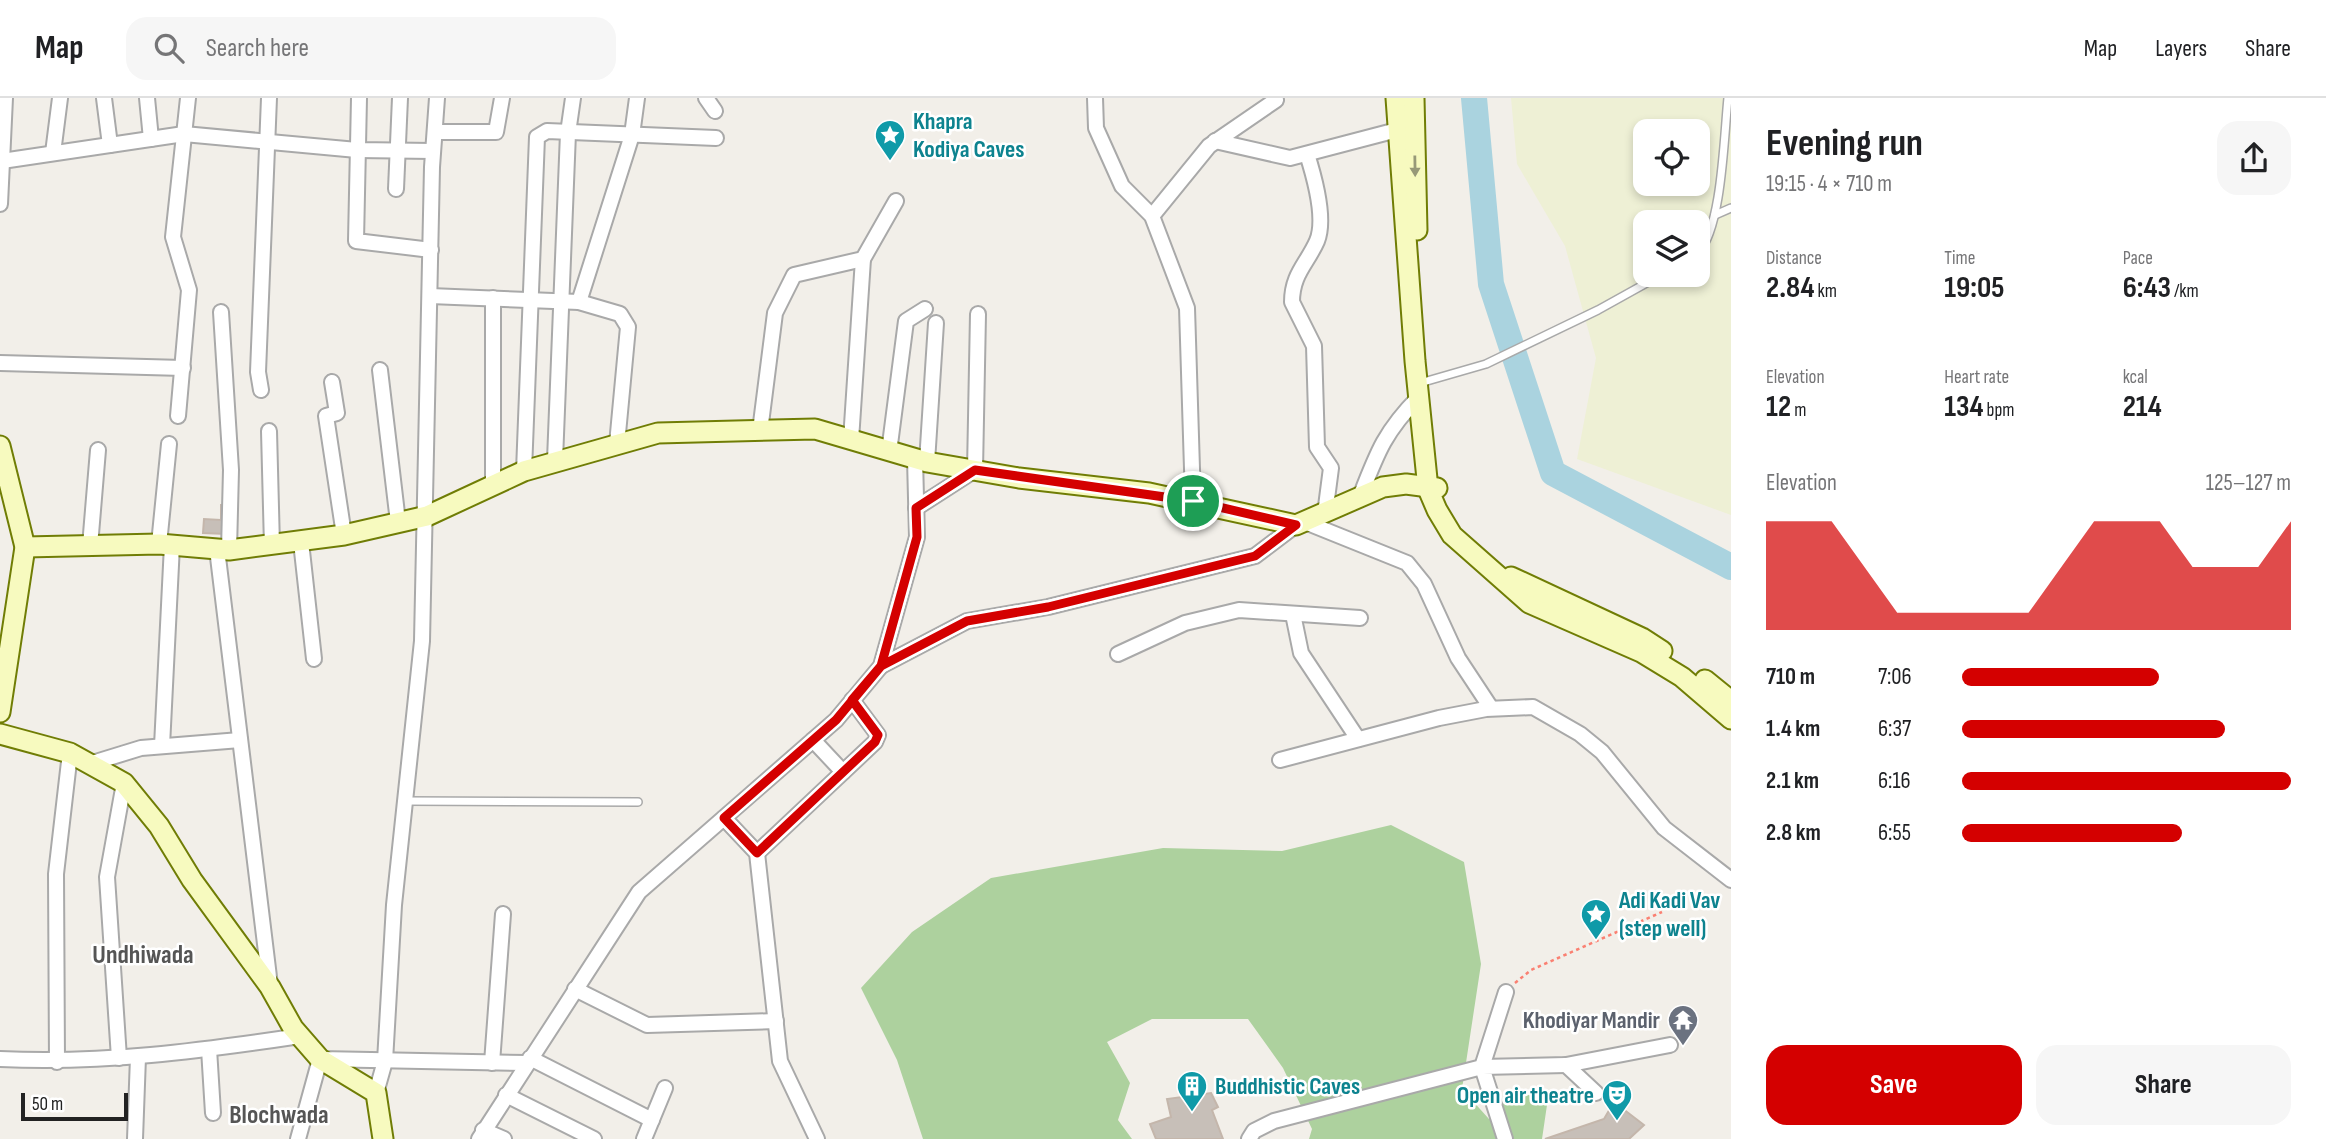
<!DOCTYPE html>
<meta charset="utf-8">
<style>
:root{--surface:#fff;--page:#f6f6f6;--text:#202124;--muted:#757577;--line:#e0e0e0;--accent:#d40000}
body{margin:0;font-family:"Sofia Sans Condensed",sans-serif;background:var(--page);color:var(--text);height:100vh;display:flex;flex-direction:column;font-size:26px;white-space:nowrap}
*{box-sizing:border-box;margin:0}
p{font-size:23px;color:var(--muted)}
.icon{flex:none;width:38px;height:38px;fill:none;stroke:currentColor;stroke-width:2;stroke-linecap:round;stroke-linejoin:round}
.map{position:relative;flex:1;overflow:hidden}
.panel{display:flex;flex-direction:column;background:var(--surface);width:595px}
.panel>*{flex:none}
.controls{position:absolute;left:1633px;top:21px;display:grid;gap:14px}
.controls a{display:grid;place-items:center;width:77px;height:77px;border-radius:14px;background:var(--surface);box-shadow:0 4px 10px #0003;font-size:35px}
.scale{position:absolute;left:21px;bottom:18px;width:107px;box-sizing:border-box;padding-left:7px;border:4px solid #222;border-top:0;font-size:19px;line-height:24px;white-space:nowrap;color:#222;-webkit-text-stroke:5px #fff;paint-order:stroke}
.pin{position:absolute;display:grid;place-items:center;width:60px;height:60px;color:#fff;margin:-30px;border:4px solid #fff;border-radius:50%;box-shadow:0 2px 7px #0007}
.round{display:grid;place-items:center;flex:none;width:74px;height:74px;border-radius:21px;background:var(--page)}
.headline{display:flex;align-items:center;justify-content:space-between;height:119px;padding:0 35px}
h1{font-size:38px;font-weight:700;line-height:52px}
.stats{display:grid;grid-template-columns:repeat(3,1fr);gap:10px;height:119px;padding:7px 35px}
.stats div{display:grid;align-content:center}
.stats b{font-size:30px;font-weight:700}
.stats small{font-size:19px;font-weight:400}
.stats p{font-size:19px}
.chart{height:196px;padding:14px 35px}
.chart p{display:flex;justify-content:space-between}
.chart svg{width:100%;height:126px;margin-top:7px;fill:var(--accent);opacity:.7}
.button{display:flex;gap:14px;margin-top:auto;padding:14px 35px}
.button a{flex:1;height:80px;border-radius:21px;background:var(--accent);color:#fff;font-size:28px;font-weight:700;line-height:80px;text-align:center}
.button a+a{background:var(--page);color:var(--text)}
ul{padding:0 35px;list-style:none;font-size:23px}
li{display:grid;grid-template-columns:112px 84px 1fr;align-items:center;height:52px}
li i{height:18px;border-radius:9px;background:var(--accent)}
header{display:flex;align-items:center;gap:42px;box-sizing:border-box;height:98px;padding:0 35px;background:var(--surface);border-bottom:2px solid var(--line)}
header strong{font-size:33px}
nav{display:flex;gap:38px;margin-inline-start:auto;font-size:24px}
.search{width:490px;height:63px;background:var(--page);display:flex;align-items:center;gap:18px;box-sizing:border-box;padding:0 24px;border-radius:21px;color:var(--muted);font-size:26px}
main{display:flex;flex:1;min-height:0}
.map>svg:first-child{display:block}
.farmland{fill:#eef0d5;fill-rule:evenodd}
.forest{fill:#add19e}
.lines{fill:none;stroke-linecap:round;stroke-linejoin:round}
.river{stroke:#aad3df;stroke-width:26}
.building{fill:#c7bfb8;stroke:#c4b6ab;stroke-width:2}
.lane-casing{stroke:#a9a9a9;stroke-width:10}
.street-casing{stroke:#a9a9a9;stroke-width:18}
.secondary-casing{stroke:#707d05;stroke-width:23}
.path{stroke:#fa8072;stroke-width:2.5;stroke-dasharray:3.5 3.5;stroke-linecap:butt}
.lane{stroke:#fff;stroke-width:7}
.street{stroke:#fff;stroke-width:14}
.secondary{stroke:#f7fabf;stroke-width:19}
.oneway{fill:#979978}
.route-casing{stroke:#fff;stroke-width:14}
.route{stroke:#d40000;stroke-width:9}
.labels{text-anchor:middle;stroke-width:5;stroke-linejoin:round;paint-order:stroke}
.culture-label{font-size:24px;font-weight:bold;fill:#0d838f;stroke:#fff;text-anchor:start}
.worship-label{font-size:24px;font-weight:bold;fill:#5b616d;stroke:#fff;text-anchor:end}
.neighbourhood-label{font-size:26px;font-weight:bold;fill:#555;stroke:#fff}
</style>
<header>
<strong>Map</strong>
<div class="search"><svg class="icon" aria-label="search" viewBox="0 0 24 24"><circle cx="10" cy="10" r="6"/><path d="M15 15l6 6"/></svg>Search here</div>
<nav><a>Map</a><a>Layers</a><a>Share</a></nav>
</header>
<main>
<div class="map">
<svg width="1731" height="1041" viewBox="0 0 1731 1041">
<rect width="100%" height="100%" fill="#f2efe9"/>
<path class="farmland" d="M1511,0h220v417l-154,-56 19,-101 -31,-112 -48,-82zM1645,33h53v53h-53zM1645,124h53v53h-53z"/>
<polygon class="forest" points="1391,727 1464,764 1481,866 1462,991 1489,1021 1517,990 1547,1007 1542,1041 1309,1041 1312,1031 1283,970 1248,921 1152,921 1107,944 1130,985 1118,1022 1132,1041 923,1041 897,962 861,890 912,834 991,780 1163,750 1282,753"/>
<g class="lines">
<polyline class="river" points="1474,0 1491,186 1553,375 1731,469"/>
</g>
<g class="building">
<polygon points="221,407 229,407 227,436 203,435 204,421 221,422"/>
<polygon points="1211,995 1218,1009 1212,1012 1223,1041 1156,1041 1150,1026 1171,1019 1167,1001"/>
<polygon points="1614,1004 1644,1027 1629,1041 1545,1041 1604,1021"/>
</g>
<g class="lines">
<g class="lane-casing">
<g id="lane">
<polyline points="1715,117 1731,110"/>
<path d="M1698,155c24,-24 26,-118 30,-155"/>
<polyline points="1427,283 1486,266 1598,212 1661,177"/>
<polyline points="406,703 638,704"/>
</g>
</g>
<g class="street-casing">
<g id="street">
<polyline points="104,0 110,47"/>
<polyline points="147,0 151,41"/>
<polyline points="359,0 356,143 431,152"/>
<polyline points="706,0 715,13"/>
<polyline points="1095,0 1096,30 1122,88 1152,118 1187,210 1193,403"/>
<polyline points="435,34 496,34 502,0"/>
<polyline points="1215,43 1290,60 1397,32"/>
<polyline points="53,55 60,0"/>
<path d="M1307,56c7,22 19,65 10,87 -10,23 -25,33 -25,61l22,44 3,101 14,21 -6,46"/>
<polyline points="2,63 184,36 357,52 433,53"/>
<polyline points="396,91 400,0"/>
<polyline points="0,106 5,0"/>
<polyline points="1152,118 1209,48 1276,2"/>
<polyline points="430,198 579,204 620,216 628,229 617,346"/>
<polyline points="579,204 632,37 637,0"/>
<polyline points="221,214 231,372 229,452"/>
<polyline points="0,265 183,270"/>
<polyline points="380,272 398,424"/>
<polyline points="332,284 337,315 326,318 344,437"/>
<polyline points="261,292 258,274 269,0"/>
<polyline points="178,318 189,192 173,139 188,0"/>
<polyline points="269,333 272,448"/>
<polyline points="760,333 775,215 794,177 863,161 896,103"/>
<polyline points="851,342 863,161"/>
<polyline points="889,354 906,223 925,211"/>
<polyline points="555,362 568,35 573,0"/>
<polyline points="927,364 936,225"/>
<polyline points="524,373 537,39 547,33 716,40"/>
<polyline points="493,387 493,200"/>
<path d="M1360,399c17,-44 25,-66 59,-100"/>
<polyline points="916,410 975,372 978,216"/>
<polyline points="1305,424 1407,465 1424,486 1458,560 1491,610"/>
<polyline points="301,444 314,561"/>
<polyline points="159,446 169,346"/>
<polyline points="90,448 98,352"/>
<polyline points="217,451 270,887"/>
<polyline points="1293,516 1301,555 1358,641"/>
<polyline points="1118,556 1185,525 1239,512 1360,520"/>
<polyline points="881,568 967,523 1048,509 1255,458 1296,427"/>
<polyline points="813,642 843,674"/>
<polyline points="162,648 172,447"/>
<polyline points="1280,662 1439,620 1486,611 1533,609 1580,636 1602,654 1664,730 1731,782"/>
<polyline points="89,666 141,650 240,642"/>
<polyline points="724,720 757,755 780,963 817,1041"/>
<polyline points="757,755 875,644 878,637 852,602"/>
<polyline points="575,891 647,927 776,923"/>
<polyline points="209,951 213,1015"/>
<polyline points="119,960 107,779 124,685"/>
<polyline points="530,960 652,1022"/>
<path d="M0,961c102,5 200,-8 300,-23"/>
<polyline points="57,964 56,776 70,655"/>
<polyline points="492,965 503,816"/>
<polyline points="1566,967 1596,995"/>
<polyline points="376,995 385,963 394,807 422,543 432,69 437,0"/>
<polyline points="506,997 594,1041"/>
<polyline points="483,1032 504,1041"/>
<polyline points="135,1041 138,959"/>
<polyline points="298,1041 320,961 527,965"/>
<polyline points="479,1041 639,794 836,622 881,568 917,439 915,361"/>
<polyline points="644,1041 665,990"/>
<polyline points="1249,1041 1254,1033 1274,1023 1482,969 1506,894"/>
<polyline points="1505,1041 1482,969 1566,967 1670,947"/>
</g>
</g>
<g class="secondary-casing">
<g id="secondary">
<polyline points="1396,0 1415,263 1428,391 1437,412 1452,437 1529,505 1641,554 1682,579 1731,621"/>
<polyline points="1414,0 1417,132"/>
<polyline points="0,348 25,449 0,614"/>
<polyline points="25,449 159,446 229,452 344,437 427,418 524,373 658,335 815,331 927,364 1019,380 1149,395 1296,427 1383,389 1406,386 1437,390"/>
<polyline points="1511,479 1642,540 1662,553"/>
<polyline points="1705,582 1731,603"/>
<polyline points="0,636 70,655 124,685 159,728 192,782 270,889 293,930 320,961 376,995 383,1041"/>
</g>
</g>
<polyline class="path" points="1515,885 1531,872 1662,814"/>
<use href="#lane" class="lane"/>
<use href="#street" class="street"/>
<use href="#secondary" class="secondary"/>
</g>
<defs><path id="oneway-solid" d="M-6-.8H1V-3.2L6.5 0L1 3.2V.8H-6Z" transform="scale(1.75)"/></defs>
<use class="oneway" href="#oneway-solid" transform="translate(1415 68) rotate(89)"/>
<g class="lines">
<g class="route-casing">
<polyline id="route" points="1193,403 975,372 916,410 917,439 881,568 836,622 724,720 757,755 875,644 878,637 852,602 881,568 967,523 1048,509 1255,458 1296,427 1193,403"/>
</g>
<use href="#route" class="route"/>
</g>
<defs>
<g id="sight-pin" transform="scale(1.575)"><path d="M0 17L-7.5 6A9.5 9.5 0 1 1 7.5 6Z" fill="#0f9aa8" stroke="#fff"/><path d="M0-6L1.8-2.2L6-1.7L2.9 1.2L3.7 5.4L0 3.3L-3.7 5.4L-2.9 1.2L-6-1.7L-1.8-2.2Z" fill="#fff"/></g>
<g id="temple-pin" transform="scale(1.575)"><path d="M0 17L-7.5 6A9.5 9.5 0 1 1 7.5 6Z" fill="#6b7280" stroke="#fff"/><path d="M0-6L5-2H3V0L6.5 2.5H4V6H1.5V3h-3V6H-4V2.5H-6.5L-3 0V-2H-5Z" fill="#fff"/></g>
<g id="building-pin" transform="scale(1.575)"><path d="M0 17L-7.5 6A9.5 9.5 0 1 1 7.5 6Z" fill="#0f9aa8" stroke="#fff"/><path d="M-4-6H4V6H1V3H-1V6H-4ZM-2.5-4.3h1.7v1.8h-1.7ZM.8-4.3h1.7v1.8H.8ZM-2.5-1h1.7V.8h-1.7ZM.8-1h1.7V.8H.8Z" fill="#fff"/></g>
<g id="theatre-pin" transform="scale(1.575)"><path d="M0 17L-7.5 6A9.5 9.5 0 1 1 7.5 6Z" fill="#0f9aa8" stroke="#fff"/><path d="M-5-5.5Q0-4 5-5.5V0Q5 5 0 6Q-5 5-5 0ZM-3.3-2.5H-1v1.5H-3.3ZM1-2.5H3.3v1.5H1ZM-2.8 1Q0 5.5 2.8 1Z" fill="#fff"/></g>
</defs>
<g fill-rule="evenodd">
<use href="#sight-pin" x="890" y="37"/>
<use href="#sight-pin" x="1596" y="816"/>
<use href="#temple-pin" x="1683" y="922"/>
<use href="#building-pin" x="1192" y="988"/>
<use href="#theatre-pin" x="1617" y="997"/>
</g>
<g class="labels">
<g class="culture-label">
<text x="913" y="31">Khapra<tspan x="913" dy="28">Kodiya Caves</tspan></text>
<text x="1619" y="810">Adi Kadi Vav<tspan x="1619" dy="28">(step well)</tspan></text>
<text x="1215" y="996">Buddhistic Caves</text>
<text x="1594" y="1005" text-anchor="end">Open air theatre</text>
</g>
<g class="worship-label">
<text x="1660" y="930">Khodiyar Mandir</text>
</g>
<g class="neighbourhood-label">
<text x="143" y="865">Undhiwada</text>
<text x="279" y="1025">Blochwada</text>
</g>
</g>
</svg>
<div class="controls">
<a><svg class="icon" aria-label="locate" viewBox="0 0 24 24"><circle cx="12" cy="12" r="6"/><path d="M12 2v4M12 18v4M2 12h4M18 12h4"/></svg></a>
<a><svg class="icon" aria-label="layers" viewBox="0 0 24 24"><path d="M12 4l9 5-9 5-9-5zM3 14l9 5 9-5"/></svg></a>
</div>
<div class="scale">50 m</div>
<div class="pin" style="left:1193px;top:403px;background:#1e9e55"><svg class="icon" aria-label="arrive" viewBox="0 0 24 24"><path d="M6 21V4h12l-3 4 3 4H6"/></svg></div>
</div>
<section class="panel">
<div class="headline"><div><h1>Evening run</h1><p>19:15 · 4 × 710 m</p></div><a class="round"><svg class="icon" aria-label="share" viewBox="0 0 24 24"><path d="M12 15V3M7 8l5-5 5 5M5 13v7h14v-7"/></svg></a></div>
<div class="stats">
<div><p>Distance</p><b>2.84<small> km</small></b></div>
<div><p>Time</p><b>19:05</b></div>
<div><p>Pace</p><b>6:43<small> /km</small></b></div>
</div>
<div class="stats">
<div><p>Elevation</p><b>12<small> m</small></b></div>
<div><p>Heart rate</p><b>134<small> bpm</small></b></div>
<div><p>kcal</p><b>214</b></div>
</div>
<div class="chart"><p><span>Elevation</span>125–127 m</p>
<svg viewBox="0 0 160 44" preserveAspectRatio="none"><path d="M0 44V6L10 6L20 6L30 22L40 38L50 38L60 38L70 38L80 38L90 22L100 6L110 6L120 6L130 22L140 22L150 22L160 6V44z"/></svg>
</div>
<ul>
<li><b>710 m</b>7:06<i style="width:60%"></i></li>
<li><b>1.4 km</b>6:37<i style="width:80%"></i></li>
<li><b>2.1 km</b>6:16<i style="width:100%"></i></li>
<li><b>2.8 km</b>6:55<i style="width:67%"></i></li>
</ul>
<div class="button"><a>Save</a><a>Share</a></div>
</section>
</main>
